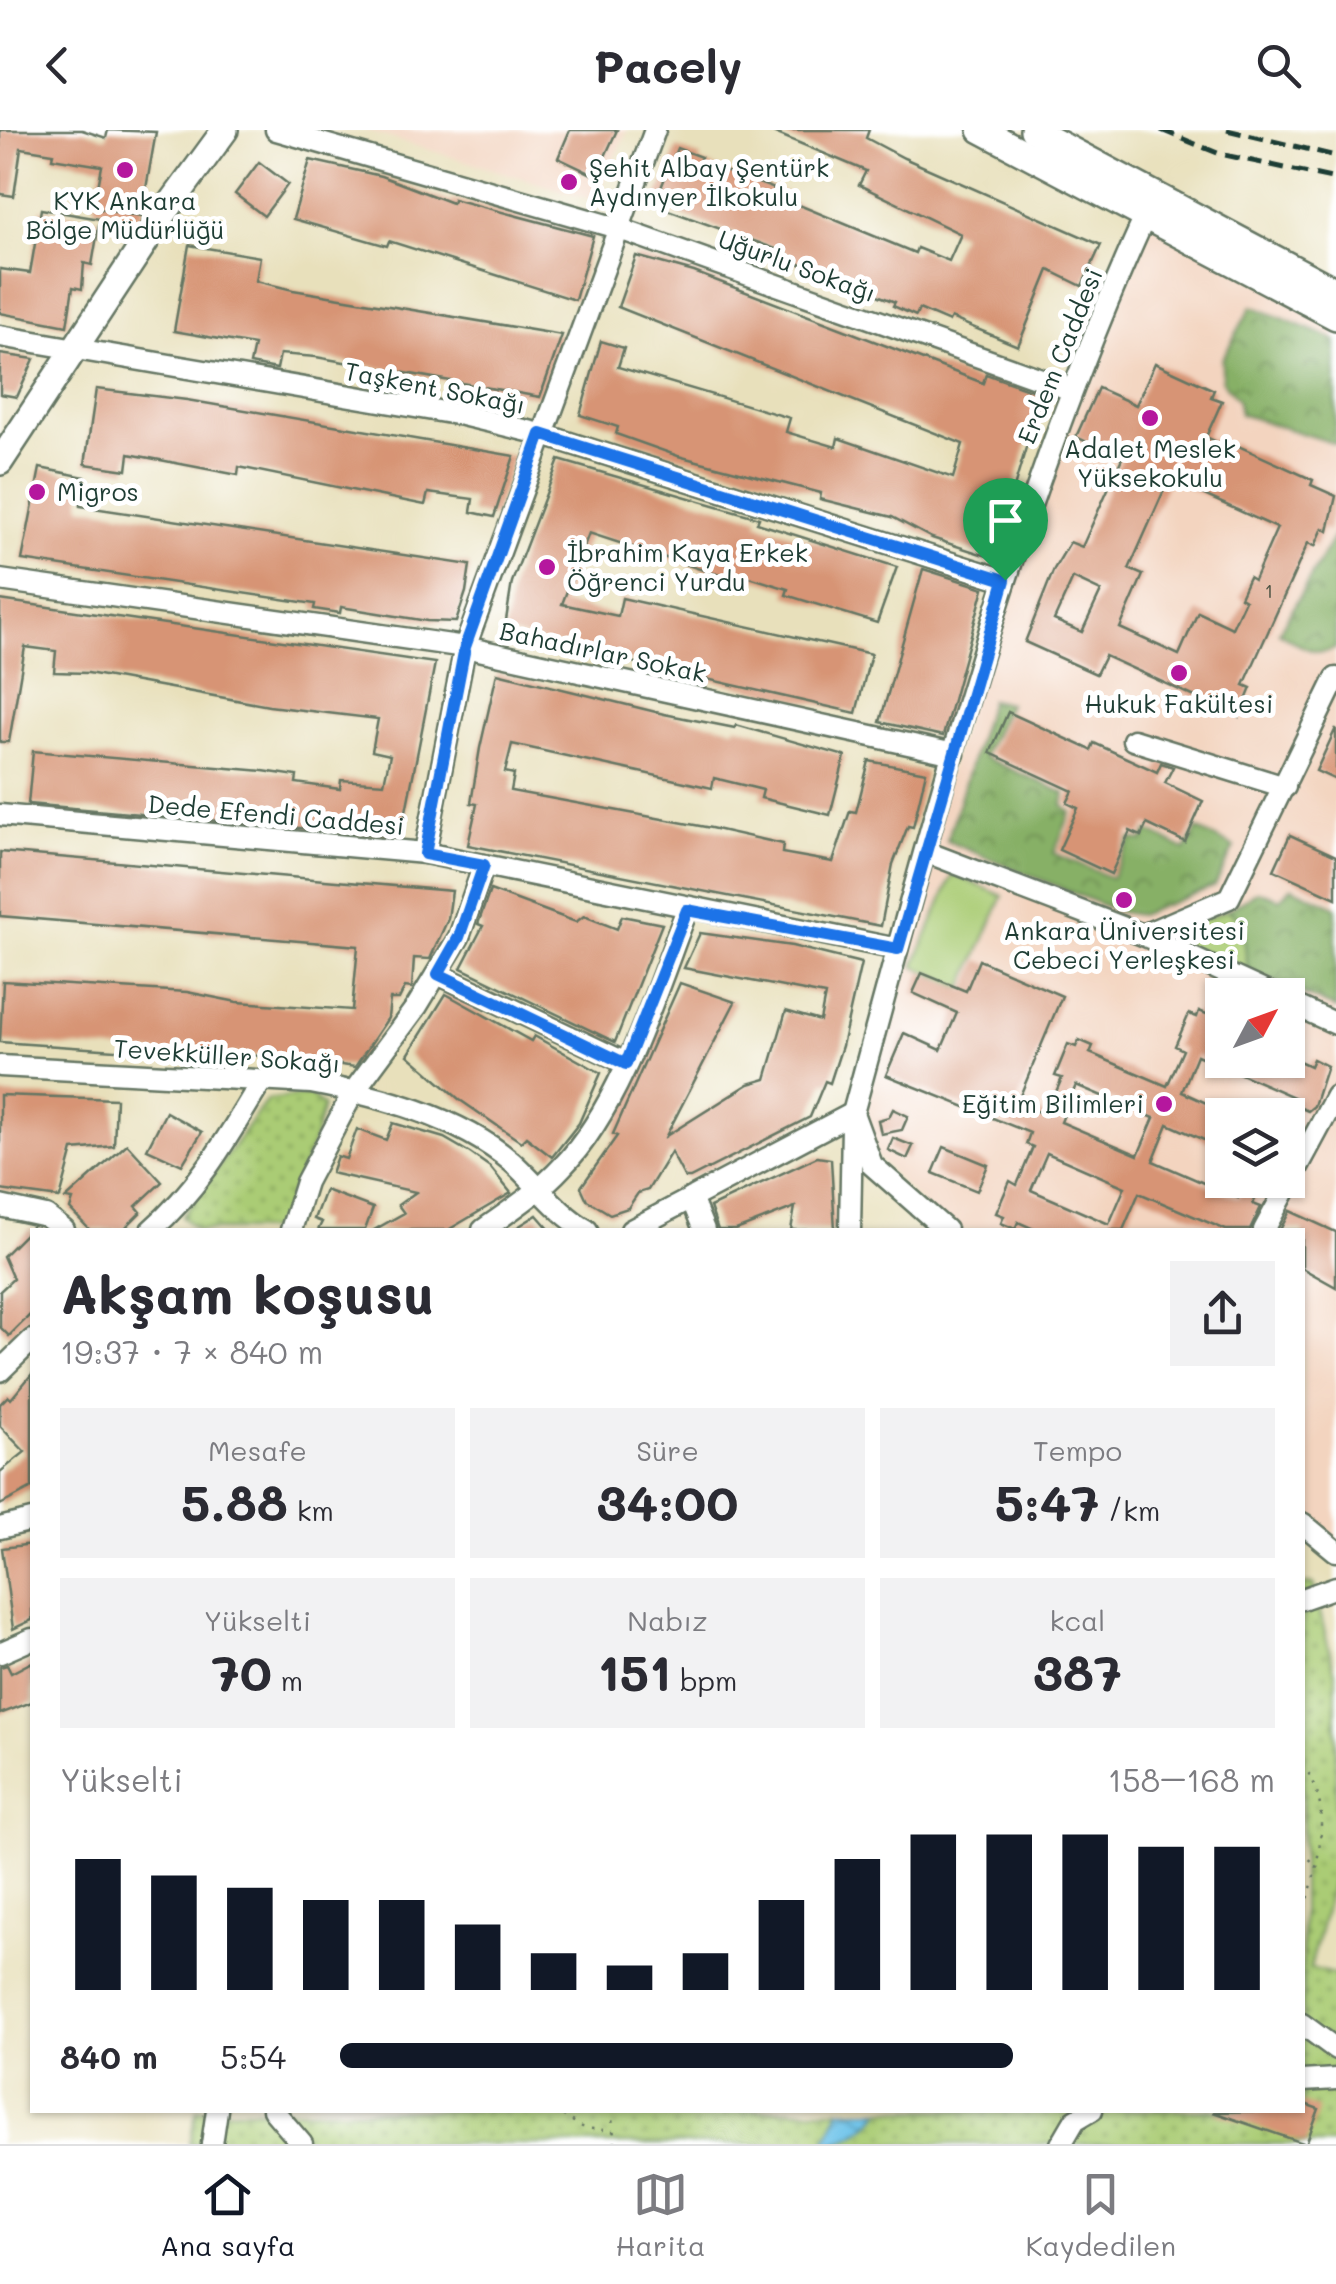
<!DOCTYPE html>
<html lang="tr">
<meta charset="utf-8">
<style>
:root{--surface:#fff;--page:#f2f2f3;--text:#2b2b33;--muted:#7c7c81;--line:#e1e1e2;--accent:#111827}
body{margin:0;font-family:Mali,sans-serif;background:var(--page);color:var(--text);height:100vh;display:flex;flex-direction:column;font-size:38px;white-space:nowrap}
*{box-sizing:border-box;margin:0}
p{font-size:32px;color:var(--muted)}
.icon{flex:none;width:55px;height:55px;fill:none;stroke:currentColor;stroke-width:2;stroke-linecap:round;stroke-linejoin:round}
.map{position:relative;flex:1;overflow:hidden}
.sheet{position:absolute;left:30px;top:1098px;width:1275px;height:885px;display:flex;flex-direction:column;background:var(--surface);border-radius:0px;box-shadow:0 2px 8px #0004}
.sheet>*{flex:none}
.needle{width:65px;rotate:49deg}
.fabs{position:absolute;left:1205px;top:848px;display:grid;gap:20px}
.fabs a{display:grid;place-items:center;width:100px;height:100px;border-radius:0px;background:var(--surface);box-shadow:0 2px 8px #0004;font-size:50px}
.pin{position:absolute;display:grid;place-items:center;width:85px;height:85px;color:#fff;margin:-102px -42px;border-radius:50% 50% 50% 0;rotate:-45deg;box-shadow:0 0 10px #0007}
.pin .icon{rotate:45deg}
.round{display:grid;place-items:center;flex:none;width:105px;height:105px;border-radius:0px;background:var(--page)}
.headline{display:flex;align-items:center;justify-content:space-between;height:170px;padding:0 30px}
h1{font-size:55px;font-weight:700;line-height:75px}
.metrics{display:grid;grid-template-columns:repeat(3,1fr);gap:15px;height:170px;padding:10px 30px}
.metrics div{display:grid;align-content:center;border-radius:0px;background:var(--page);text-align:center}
.metrics b{font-size:50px;font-weight:700}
.metrics small{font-size:28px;font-weight:400}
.metrics p{font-size:28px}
.chart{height:280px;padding:20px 30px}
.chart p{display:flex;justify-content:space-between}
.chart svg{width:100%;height:180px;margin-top:10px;stroke:var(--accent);stroke-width:6}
ul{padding:0 30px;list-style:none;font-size:32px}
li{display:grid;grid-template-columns:160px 120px 1fr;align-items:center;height:75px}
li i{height:25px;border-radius:12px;background:var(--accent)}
header{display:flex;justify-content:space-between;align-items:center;height:130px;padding:0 30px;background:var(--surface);font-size:45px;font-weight:700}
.tab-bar{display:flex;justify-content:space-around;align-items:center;height:140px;border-top:2px solid var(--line);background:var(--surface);font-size:28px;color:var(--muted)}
.tab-bar a{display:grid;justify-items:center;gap:5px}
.tab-bar .active{color:var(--accent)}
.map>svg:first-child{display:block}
.built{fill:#f3d4bf;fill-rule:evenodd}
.grass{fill:#aacc75;stroke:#648454;stroke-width:2.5}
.forest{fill:url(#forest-crowns);stroke:#53764d;stroke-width:2.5}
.park{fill:url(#park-dots);stroke:#648454;stroke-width:2.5}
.water{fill:url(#water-waves);stroke:#46808f;stroke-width:2.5}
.building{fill:#d79475;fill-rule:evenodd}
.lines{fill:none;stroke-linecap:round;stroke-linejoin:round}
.minor-casing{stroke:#657663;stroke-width:25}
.major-casing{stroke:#657663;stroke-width:30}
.path{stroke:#657663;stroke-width:2.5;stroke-dasharray:2.5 8;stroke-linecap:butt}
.minor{stroke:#fff;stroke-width:20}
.major{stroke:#fff;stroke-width:25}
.rail{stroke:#1f3d34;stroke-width:5;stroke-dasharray:15 8;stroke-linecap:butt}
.route-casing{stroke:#fff;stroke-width:20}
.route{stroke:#1a73e8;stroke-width:12}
.poi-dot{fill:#b5179e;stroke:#fff;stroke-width:4}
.labels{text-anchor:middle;stroke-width:10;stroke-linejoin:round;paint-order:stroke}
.number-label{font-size:20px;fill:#4d5344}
.poi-label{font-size:25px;fill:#1f3d34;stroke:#fff}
.street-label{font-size:25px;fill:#1f3d34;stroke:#fff}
</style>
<header><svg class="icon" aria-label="back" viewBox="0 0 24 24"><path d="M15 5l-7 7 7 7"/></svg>Pacely<svg class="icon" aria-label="search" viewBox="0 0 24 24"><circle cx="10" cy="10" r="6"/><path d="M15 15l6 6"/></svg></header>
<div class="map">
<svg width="1336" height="2014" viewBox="0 0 1336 2014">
<defs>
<pattern id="forest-crowns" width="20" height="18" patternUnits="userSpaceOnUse" patternTransform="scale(2.5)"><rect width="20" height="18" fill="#87b066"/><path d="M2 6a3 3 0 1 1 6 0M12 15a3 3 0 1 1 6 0" fill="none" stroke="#6e9055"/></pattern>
<pattern id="park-dots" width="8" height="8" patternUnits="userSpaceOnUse" patternTransform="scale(2.5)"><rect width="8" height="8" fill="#aacc75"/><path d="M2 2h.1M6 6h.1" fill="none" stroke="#8aa761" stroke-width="1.8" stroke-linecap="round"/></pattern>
<pattern id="water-waves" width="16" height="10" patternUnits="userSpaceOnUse" patternTransform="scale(2.5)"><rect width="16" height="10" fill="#6dc3ea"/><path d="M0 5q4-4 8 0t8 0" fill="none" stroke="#59a0be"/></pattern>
</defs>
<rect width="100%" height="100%" fill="#fff"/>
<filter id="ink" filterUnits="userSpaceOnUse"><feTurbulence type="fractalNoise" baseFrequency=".01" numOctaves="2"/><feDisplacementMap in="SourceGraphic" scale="20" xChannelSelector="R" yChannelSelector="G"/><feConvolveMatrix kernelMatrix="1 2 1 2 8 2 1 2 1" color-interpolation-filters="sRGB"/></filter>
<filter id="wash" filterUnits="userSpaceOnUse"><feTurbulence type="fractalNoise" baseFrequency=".0048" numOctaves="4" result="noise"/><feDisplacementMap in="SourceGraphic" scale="40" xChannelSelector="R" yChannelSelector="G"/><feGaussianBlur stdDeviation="2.25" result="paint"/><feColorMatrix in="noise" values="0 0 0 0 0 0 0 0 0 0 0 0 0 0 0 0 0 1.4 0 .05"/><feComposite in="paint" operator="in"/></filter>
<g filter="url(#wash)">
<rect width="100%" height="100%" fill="#e8e0bb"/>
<g class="built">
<polygon points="364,0 627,0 596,71"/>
<path d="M1144,89l192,98v1234l-33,-28 -1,-293h-356l-88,-93 39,-188 108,-369zM1222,865h66v65h-66zM1222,985h66v65h-66z"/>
</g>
<g class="grass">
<polygon points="953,744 1003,766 963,858 914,836"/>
<polygon points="1228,780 1242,790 1248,840 1172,811 1169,806 1178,798"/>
</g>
<g class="forest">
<polygon points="1252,176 1336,210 1336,314 1240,284 1237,269 1222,251 1222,229"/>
<path d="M1336,403v115c-17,11 -41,-4 -57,-16z"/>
<polygon points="990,570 1008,574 983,627 1065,663 1063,676 1071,682 1054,723 1111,748 1131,709 1142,711 1149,701 1185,720 1197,699 1234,717 1215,756 1139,785 1119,782 947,711"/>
<polygon points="1292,757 1336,777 1336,879 1248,840 1242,791 1228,780 1258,761 1280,769"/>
</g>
<g class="park">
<polygon points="309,964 323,976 312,1016 276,1100 197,1100 182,1087 267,970"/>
<polygon points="1313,1454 1336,1547 1336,1738 1310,1838 1336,1845 1336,2014 189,2014 197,1980 1302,1980 1302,1455"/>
</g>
<path class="water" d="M840,1980h41c-10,17 -36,34 -56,34z"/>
<g id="blocks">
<g class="building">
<polygon points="0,0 82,0 106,8 108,0 156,2 141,87 94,78 102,36 52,28 53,23 21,18 14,66 0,64"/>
<polygon points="570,0 617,0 596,46 558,28"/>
<polygon points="768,0 869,0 866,8 904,28 1101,115 1082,156 1049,140 1018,216 951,188 949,192 919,179 916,186 893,176 895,172 785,128 787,123 654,75 677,18 701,27 699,32 789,64 787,70 915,123 917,118 949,131 961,104 859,55 866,41"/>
<polygon points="310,30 381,46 452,73 453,69 593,106 575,170 389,111 387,116 293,89"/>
<polygon points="259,32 288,54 264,86 235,64"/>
<polygon points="41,79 100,89 92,135 84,133 82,159 73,157 67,196 0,183 0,139 30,143"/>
<polygon points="189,115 260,127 256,151 293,160 562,205 540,267 316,227 280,224 277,239 250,234 254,215 174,201"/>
<polygon points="636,126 694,142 983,253 986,244 1042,264 993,428 932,408 892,387 820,369 821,363 678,326 616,304 618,297 580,285 601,211 624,218 618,237 790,288 786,302 836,317 838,308 953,348 963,314 618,177"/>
<polygon points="0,224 34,229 17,267 0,264"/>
<path d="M1155,233l59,27 -3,7 11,4 -16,36 23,11 3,-5 81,37 -2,5 25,11 -8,35 -5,-3 -8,18 -7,-3 -64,142 7,3 -12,29 -134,-61 -9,18 -71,-32 29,-73 16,-27 12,5 40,-89 -46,-21 22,-49 38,17zM1169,349l108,49 -23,52 -5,-3 -9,20 5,3 -13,28 -34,-16 -19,43 -59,-27 23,-53 -14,-6zM1073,448l28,13 -19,41 -28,-12z"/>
<polygon points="96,259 187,270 514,326 494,387 471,382 473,369 428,363 425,375 239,337 238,345 129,324 127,340 85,334"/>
<polygon points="559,330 759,388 757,393 897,437 877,493 786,465 788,459 743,445 741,451 706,441 589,403 562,474 618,486 622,468 871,524 856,583 504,503 512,452"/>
<polygon points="40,338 85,347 80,376 470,435 466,462 456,492 427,491 341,477 340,483 314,479 315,474 22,430"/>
<polygon points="923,439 984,458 943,606 880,592"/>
<polygon points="0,470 435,533 401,707 28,674 33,621 263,641 297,646 296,653 340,659 341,650 384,653 390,625 372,621 378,589 269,576 88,543 54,542 56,521 25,517 9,612 0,612"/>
<polygon points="497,543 664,584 735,598 736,595 845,626 830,685 761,668 763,660 714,648 712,658 512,614 505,642 514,644 511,661 711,698 783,714 782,723 833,732 850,681 856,682 869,631 926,642 913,697 908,696 893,734 881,796 468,715 477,674 471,673 480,618"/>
<polygon points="1008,582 1091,620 1094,613 1157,642 1161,633 1173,637 1165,653 1203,671 1185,712 1147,694 1141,706 1130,701 1111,744 1059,720 1078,678 1067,673 1073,661 990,623"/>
<polygon points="1336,598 1336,650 1316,641"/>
<polygon points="1290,705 1336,726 1336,768 1274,740"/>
<polygon points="0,722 452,761 448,789 430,829 414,828 412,858 405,857 399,869 390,869 388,888 355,937 291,928 232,924 232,928 0,912 3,851 187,862 237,872 352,880 358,816 0,786"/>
<polygon points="490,760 576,792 584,786 617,799 622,786 662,794 615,912 461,838 483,796 478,794"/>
<polygon points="700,803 792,816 861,833 842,916 830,953 825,951 810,987 690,1048 685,1048 671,1022 648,1060 638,1063 628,1078 610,1084 587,1070 581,1057 617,1006 613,1004 680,853 735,872 666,1006 749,954 766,949 786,881 820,891 825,865 684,838"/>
<path d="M979,830l83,36 -45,107 29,12 16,-37 -7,-2 13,-32 8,3 3,-7 14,6 -3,7 77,33 16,-36 -8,-4 14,-32 8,3 2,-6 15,6 -3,7 11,5v31h66v-4l22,10 3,-7 14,7 -13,40 -6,5 -14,-6 2,-7 -99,-43 -15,37 40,18v38l-54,-24 -15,37 85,37 3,-7 15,6 -3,7 8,3 -11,23h-24l-87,-37 -16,37h-87l-18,-8 -3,7 -14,-6 3,-7 -8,-3 14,-32 7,4 16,-38 -7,-3 4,-11 -144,-58 18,-42 37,17 16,-37 -44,-20 9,-20 44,18zM1076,955l78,33 -16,37 -77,-33zM1047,1023l78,34 -16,37 -78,-34z"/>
<polygon points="446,864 531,911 534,906 601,943 579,993 552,1027 526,1007 521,1012 460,970 408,925"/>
<polygon points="0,965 116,969 114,1016 73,1020 60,1068 0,1060"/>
<polygon points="893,979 908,986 902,1000 881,1004 878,990 889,987"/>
<polygon points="166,982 202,1002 182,1035 147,1019"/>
<polygon points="393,993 444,1008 470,1023 490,1037 511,1063 448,1100 374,1100 404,1083 398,1075 416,1062 331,1043 337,1026 346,1029 357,999 386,1010"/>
<polygon points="893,1008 913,1016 907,1029 888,1020"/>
<polygon points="127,1014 162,1052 136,1076 141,1082 123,1100 90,1100 70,1079 73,1070 66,1069"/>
<polygon points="944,1017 988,1035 977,1061 933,1043"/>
<polygon points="817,1027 831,1029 835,1100 791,1100 795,1077 736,1100 718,1100 710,1077"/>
<polygon points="325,1060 373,1078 365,1100 318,1100 322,1092 314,1089"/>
<polygon points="1290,1081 1336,1102 1336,1157 1302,1138 1302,1100 1280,1100"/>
<polygon points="537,1085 550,1100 513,1100"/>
<polygon points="32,1097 32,1183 9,1206 0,1197 0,1161 13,1149 3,1126"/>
<polygon points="32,1244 32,1358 0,1375 0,1342 25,1322 0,1296 0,1274 8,1266 11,1269"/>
<polygon points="32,1414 32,1490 13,1499 2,1418"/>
<polygon points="32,1532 32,1572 0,1584 0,1537 7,1535 11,1543"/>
<polygon points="1302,1973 1319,1979 1306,2014 1213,1982 1302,1980"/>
</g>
</g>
</g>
<g filter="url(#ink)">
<use href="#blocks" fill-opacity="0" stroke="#657663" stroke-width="2.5"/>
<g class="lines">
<g class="minor-casing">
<g id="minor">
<polyline points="276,0 617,98 1069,259"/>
<polyline points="0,206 462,285 541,304 1005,450"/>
<polyline points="0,450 465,517 954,624"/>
<polyline points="1133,610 1285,657"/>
<polyline points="0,685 425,723 897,819"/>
<polyline points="926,722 1143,805 1273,865"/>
<polyline points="425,723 465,517 655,0"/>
<polyline points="1143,805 1229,768 1336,548"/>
<polyline points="438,844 626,933"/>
<polyline points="1288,872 1336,894"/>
<path d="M0,936l311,17c68,13 147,33 201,79 25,22 46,52 75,68"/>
<polyline points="691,1068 704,1100"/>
<polyline points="0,1076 46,1086 64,1100"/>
<path d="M151,1100c48,-41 78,-95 110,-148"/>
<polyline points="291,1100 306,1052 354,961 417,876 459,807 484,735"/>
<path d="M483,1100c28,-20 56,-38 79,-63 59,-60 95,-179 125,-257"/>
<polyline points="631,1100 853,983"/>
<polyline points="850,1100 852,995"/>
<path d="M946,1100l-74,-65 -19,-52c82,-302 161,-608 291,-894"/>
<polyline points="1264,1100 1336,966"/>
<polyline points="0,1241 32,1210"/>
<polyline points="1302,1393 1336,1421"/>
<polyline points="0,1398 32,1390"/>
<polyline points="1302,1469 1336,1457"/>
<polyline points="0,1523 32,1509"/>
<polyline points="1302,1894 1336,1919"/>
<polyline points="1302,1951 1336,1949"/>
<polyline points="273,1980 302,2014"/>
<polyline points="212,2014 217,1980"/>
<polyline points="1061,2014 1075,1990 1092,1980"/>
</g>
</g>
<g class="major-casing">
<g id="major">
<polyline points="981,0 1336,187"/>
<polyline points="1033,0 1336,161"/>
<polyline points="0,332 162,86 225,0"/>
</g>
</g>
<g class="path">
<path d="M1302,1635c34,36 15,105 0,155"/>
<polyline points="1302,1722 1318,1737"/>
<polyline points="554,1980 584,1998 613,2001"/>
<polyline points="611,1980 615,2014"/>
</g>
<use href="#minor" class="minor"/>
<use href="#major" class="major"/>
<g class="rail">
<polyline points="1161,0 1220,24 1336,49"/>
<polyline points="1227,0 1336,26"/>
</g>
</g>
</g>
<g class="lines" filter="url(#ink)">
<g class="route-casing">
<polygon id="route" points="541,304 1005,450 898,819 687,780 626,934 438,844 459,807 484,735 425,724 465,517"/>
</g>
<use href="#route" class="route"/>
</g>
<g class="poi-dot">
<circle cx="125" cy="40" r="10"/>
<circle cx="569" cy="52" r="10"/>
<circle cx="1150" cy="288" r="10"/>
<circle cx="37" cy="362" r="10"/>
<circle cx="547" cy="437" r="10"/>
<circle cx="1179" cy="543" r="10"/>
<circle cx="1124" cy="770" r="10"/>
<circle cx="1164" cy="974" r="10"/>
</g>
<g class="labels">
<g class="number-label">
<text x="1269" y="468">1</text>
</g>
<g class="poi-label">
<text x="589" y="47" text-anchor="start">Şehit Albay Şentürk<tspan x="589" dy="29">Aydınyer İlkokulu</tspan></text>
<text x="125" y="80">KYK Ankara<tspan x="125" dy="29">Bölge Müdürlüğü</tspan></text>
<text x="1150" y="328">Adalet Meslek<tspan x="1150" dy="29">Yüksekokulu</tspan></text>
<text x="57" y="371" text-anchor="start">Migros</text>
<text x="567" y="432" text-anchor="start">İbrahim Kaya Erkek<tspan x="567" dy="29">Öğrenci Yurdu</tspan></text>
<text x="1179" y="583">Hukuk Fakültesi</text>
<text x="1124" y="810">Ankara Üniversitesi<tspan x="1124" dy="29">Cebeci Yerleşkesi</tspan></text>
<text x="1144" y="983" text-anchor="end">Eğitim Bilimleri</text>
</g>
<g class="street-label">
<text transform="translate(797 136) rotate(20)" y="9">Uğurlu Sokağı</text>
<text transform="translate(1060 226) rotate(-68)" y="9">Erdem Caddesi</text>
<text transform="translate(435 258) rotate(11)" y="9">Taşkent Sokağı</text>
<text transform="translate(603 522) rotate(12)" y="9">Bahadırlar Sokak</text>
<text transform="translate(276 685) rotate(5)" y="9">Dede Efendi Caddesi</text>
<text transform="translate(227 926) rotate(4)" y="9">Tevekküller Sokağı</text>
</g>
</g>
</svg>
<div class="fabs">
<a><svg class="needle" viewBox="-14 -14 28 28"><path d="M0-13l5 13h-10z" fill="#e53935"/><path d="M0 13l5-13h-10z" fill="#7c7c81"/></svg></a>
<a><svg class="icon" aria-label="layers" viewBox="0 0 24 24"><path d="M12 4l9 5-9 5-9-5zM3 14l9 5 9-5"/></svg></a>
</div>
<div class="pin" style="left:1005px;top:450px;background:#1e9e55"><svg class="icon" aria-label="arrive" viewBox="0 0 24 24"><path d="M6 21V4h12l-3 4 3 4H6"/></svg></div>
<section class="sheet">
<div class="headline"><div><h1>Akşam koşusu</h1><p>19:37 · 7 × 840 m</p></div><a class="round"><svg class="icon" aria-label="share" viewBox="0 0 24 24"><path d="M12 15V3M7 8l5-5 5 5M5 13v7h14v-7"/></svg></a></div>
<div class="metrics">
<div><p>Mesafe</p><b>5.88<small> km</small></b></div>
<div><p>Süre</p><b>34:00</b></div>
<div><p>Tempo</p><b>5:47<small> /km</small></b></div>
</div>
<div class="metrics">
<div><p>Yükselti</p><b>70<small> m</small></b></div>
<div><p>Nabız</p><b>151<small> bpm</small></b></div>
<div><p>kcal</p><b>387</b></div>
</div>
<div class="chart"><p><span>Yükselti</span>158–168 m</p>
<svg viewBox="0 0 160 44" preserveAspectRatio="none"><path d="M5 44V12M15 44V16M25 44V19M35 44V22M45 44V22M55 44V28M65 44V35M75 44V38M85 44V35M95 44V22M105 44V12M115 44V6M125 44V6M135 44V6M145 44V9M155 44V9"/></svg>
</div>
<ul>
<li><b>840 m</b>5:54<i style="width:72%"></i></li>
</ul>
</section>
</div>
<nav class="tab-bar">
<a class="active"><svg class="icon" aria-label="home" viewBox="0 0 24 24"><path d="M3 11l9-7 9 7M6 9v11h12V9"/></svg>Ana sayfa</a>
<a><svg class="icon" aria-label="map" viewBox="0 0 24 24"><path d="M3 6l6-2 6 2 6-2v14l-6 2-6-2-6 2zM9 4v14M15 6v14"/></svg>Harita</a>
<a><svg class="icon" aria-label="saved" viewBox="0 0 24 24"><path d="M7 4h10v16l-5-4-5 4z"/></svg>Kaydedilen</a>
</nav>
